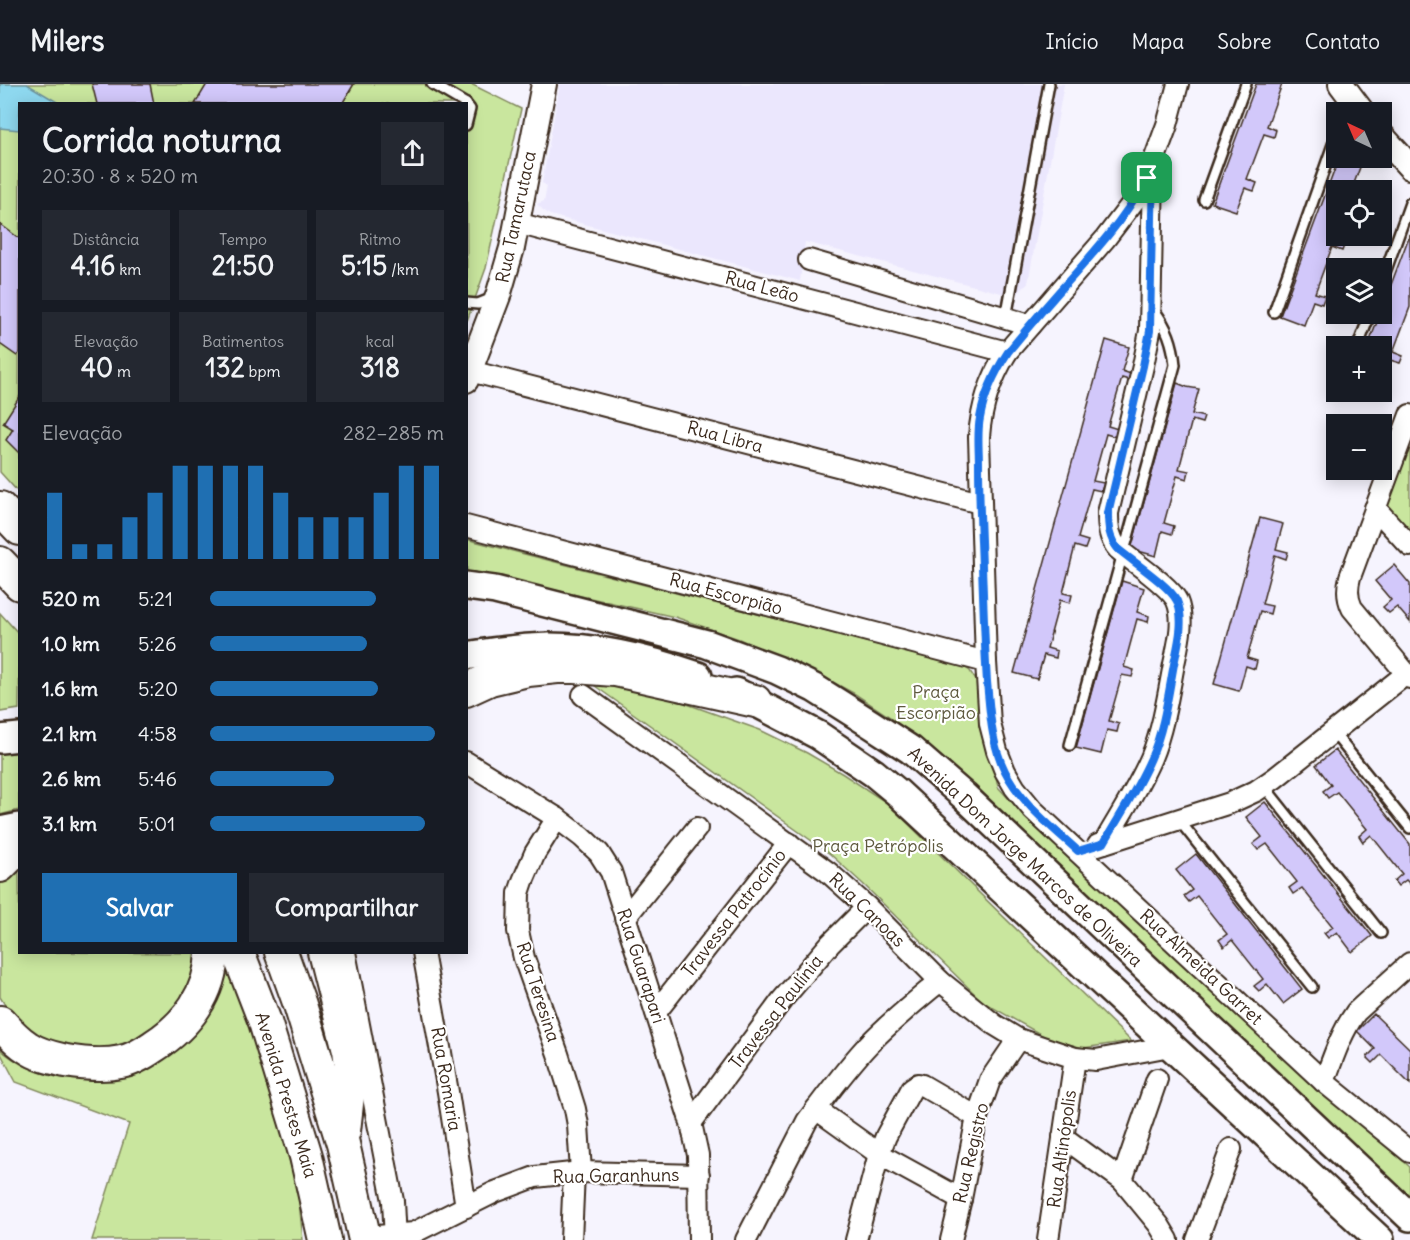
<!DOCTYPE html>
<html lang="pt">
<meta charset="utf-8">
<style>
:root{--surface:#171b24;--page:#242831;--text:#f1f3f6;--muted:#9ea1a6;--line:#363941;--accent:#1f6fb2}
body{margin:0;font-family:Delius,sans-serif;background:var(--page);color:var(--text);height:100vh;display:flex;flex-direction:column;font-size:22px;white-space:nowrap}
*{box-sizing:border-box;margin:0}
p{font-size:20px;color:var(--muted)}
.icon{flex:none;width:33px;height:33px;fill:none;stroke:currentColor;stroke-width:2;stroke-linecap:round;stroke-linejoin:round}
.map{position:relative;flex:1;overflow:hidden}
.details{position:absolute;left:18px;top:18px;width:450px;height:852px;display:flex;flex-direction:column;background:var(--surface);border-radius:0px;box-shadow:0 3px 15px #0003}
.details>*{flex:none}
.needle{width:39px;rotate:316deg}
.tools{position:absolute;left:1326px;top:18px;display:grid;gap:12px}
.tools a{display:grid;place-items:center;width:66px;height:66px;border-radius:0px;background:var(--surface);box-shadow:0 3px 15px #0003;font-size:30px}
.pin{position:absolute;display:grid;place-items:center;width:51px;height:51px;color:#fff;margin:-26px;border-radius:12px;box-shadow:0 3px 9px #0006}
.round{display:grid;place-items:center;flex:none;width:63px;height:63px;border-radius:0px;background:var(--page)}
.summary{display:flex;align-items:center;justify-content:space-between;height:102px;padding:0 24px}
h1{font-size:33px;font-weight:700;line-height:45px}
.stats{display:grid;grid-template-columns:repeat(3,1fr);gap:9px;height:102px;padding:6px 24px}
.stats div{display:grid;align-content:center;border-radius:0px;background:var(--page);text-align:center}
.stats b{font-size:26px;font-weight:700}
.stats small{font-size:16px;font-weight:400}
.stats p{font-size:16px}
.chart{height:168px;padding:12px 24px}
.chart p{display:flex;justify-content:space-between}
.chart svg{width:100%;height:108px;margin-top:6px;stroke:var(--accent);stroke-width:6}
.cta{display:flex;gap:12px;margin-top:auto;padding:12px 24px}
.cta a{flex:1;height:69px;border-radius:0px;background:var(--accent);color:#fff;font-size:24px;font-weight:700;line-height:69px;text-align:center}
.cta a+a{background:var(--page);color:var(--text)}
ul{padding:0 24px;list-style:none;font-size:20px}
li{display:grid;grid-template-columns:96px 72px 1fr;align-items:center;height:45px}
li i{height:15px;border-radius:8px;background:var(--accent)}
header{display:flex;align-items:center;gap:36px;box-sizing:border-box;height:84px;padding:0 30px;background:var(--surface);border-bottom:2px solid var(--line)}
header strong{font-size:28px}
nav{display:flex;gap:33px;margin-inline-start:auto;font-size:21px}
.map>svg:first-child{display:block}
.built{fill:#ebe7fd}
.green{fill:#c9e69e;stroke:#82885e;stroke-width:1.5}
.water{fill:#8ed8ef;stroke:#6d929b;stroke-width:1.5}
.building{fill:#d2c8fa;stroke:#3b2a1e;stroke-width:1.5}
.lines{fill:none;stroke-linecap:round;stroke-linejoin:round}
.service-casing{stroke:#3b2a1e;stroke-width:14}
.minor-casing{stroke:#3b2a1e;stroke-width:24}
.tertiary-casing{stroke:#3b2a1e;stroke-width:28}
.secondary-casing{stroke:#3b2a1e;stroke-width:32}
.trunk-casing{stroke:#3b2a1e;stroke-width:36}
.service{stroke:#fff;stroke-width:9}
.minor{stroke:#fff;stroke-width:20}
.tertiary{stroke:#fff;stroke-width:24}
.secondary{stroke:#fff;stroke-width:27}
.trunk{stroke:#fff;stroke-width:32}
.route-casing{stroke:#fff;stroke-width:12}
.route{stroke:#1a73e8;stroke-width:8}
.labels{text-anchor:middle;stroke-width:4.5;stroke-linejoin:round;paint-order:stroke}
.street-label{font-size:18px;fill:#3b2a1e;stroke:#fff}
.park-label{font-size:18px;fill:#5e593e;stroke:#fff}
</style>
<header>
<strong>Milers</strong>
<nav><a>Início</a><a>Mapa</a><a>Sobre</a><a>Contato</a></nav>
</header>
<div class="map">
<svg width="1410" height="1156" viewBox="0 0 1410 1156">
<rect width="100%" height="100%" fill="#f6f4fe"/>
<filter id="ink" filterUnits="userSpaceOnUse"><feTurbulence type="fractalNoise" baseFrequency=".0167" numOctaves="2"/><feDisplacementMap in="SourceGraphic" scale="12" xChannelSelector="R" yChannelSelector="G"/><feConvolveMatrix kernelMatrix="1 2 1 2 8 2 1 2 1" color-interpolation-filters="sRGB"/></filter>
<g filter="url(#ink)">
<polygon class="built" points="560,0 1064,0 1028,199 1015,212 1009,211 805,158 800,197 550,131 543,126 537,120 544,117 547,102 542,99"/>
<g class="green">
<polygon points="0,0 471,0 521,25 486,184 467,237 466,20 20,20 19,409 0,388"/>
<polygon points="1410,355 1410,452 1388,427 1388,416"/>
<polygon points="466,455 964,583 970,587 977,598 998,703 1026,734 1095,795 1322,1007 1410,1083 1410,1113 931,666 890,633 855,610 812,587 739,555 675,533 487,491 467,491"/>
<polygon points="0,529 20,551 19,625 0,628"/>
<polygon points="588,597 645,605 760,646 807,669 843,690 887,719 1131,957 1083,964 1049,955 983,918 863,800 830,770"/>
<polygon points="19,668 19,726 0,731 0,669"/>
<polygon points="19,776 20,868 200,869 189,904 170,933 141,954 107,964 72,964 38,952 10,929 0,913 0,799 3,794"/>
<path d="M222,869l44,119 32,121 5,47h-211l37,-116 -113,-42 -16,-30v-3c33,29 76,36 120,28z"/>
</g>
<polygon class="water" points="0,0 27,0 57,18 56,19 20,20 19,46 0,44"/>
<g class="building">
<polygon points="92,0 150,0 154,20 97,20"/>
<polygon points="207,0 354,0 342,20 195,20"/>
<polygon points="1256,0 1282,0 1267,42 1276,46 1274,53 1264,50 1247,95 1257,99 1254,107 1245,104 1236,127 1212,119"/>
<polygon points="1339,74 1350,74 1362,78 1353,102 1365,106 1336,106 1336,151 1335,156 1345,159 1342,167 1332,163 1315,209 1325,212 1322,220 1313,217 1304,241 1280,232"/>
<polygon points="0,140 20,155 20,268 17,272 0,260"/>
<polygon points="1410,150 1410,223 1393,268 1403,272 1400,279 1390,276 1382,300 1382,262 1368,262"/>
<polygon points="1106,256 1129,263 1122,287 1134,291 1132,297 1122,294 1108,342 1118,345 1116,353 1106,350 1093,397 1104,399 1101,407 1092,405 1078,454 1088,457 1085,465 1075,462 1063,509 1072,511 1070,519 1060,516 1047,564 1057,567 1056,574 1044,571 1037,595 1014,589"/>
<polygon points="1177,299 1187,303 1199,305 1192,330 1204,333 1202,339 1192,336 1179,385 1189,387 1187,395 1177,392 1164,439 1174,442 1172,450 1162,447 1156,472 1131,465"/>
<polygon points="20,312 20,370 6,356 13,345 3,339"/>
<polygon points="1260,434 1283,440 1276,465 1288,468 1286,475 1275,471 1262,520 1272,522 1270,530 1260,527 1247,574 1257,577 1255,585 1246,582 1239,607 1214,600"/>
<polygon points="1394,481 1410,500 1410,538 1397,523 1389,529 1383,523 1391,516 1375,497"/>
<polygon points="1122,497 1144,504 1137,528 1149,532 1148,538 1137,535 1124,583 1134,586 1132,593 1122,591 1109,637 1119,640 1117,648 1107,646 1101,670 1076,664"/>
<polygon points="1335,666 1410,760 1410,800 1406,796 1398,802 1394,797 1402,790 1371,751 1363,758 1359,752 1367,745 1337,708 1328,714 1323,707 1331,701 1316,681"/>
<polygon points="1265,718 1372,852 1352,868 1337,848 1328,854 1324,849 1333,843 1302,804 1293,810 1289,804 1297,798 1267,760 1258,766 1253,760 1262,753 1246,733"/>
<polygon points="1196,770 1302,905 1283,920 1267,900 1259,907 1254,902 1263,895 1232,856 1224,863 1219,856 1227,850 1197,812 1189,818 1184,812 1192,806 1176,786"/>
<polygon points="1374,930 1410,965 1410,1000 1381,971 1373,979 1367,973 1375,965 1357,947"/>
</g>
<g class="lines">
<g class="service-casing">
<g id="service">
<polyline points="432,0 466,20"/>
<polyline points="466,20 470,25 466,41"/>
<polyline points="1204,116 1246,0"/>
<polyline points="1382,197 1410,119"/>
<polyline points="466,219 478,220 493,214"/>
<polyline points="1274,228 1336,52"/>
<polyline points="1006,234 1049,0"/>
<polyline points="1358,262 1370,230"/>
<path d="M1126,460l49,-179c-2,-22 -8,-38 -21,-55"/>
<polyline points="1333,648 1410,744"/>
<polyline points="1070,661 1123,469"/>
<polyline points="1264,702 1381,849"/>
<polyline points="1178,735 1312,903"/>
</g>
</g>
<g class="minor-casing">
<g id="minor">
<path d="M1178,0l-11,41 -14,38 -16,34 -32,42 -98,113c-16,26 -26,54 -28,85l7,225 4,62 7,27 8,20 10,17 18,22 291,272 86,70"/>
<polyline points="517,139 1007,268"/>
<polyline points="809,176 1030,241"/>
<polyline points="470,287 980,419"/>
<path d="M1410,331l-60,162c-3,11 -3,21 2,31l58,70"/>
<polyline points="1375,424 1410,462"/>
<polyline points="466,442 986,578"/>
<polyline points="583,611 828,788 867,823 940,897 995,941 1018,955 1075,974 1096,976 1170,962"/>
<polyline points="466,678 557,734 582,753 599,769 611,788 691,1039 698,1071 699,1156"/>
<polyline points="557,734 535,769 523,797 519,809 518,847 524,874 558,970 575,1025 578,1041 581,1088"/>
<path d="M1104,759c16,-28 34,-55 47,-85 12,-29 17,-62 23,-94 4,-19 11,-44 3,-63 -7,-15 -45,-40 -59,-52 -9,-11 -10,-22 -10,-36l35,-147 7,-35 3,-162"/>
<polyline points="1098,761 1230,719 1256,707 1275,694 1406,590"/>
<polyline points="625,834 697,744"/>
<polyline points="345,868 393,1117 395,1156"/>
<polyline points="423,868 448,1008 466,1123"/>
<polyline points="656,928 789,759"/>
<path d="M1324,998c9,-24 17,-49 32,-70l54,-49"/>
<polyline points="816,1025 879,1070 961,1115"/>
<polyline points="691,1039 782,916 830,860 867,823"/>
<polyline points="1063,1053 1122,1096 1159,1141 1168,1156"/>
<polyline points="1122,1096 1157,995"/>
<polyline points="365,1153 413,1149 495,1108 535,1093 581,1088 699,1091"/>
<polyline points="571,1156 574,1089"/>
<path d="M746,1156l61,-119c20,-26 40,-54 62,-77 22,-23 47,-43 71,-63"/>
<polyline points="856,1156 879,1070 886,1052 912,1004 918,1000 922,1001 977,1033"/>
<polyline points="951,1156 961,1115 977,1033 990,996 1018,955"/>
<polyline points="1048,1156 1075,974"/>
<polyline points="1197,1156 1231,1065"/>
</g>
</g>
<g class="tertiary-casing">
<g id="tertiary">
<polyline points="1341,0 1362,28"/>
<polyline points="1382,52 1410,83"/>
<polyline points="466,296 498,212 512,164 544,0"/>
</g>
</g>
<g class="secondary-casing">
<g id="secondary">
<polyline points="466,502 495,506 707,560 777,586 814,604 871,640 911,666 964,712 1410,1133"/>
<path d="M466,572c28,-5 56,-8 83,-9 51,0 102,13 149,29"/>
<polyline points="736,608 818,651 874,689 897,708 1380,1156"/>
<polyline points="0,655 20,653"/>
<polyline points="0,747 20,743"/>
</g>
</g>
<g class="trunk-casing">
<g id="trunk">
<polyline points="0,424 20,445"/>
<polyline points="0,479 20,500"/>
<polyline points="466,606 490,595 528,586 557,583 575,583 615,586 755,617"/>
<polyline points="0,782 20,762"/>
<polyline points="238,868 265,938 306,1072 325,1156"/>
<polyline points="281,868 300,921 343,1060 365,1156"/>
<polyline points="324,868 349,966 351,980 350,993 344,1047"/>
<path d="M0,938c8,9 17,19 27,25 11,8 26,11 39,14 18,3 37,5 55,1 12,-2 23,-9 33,-16 33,-21 57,-53 58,-94"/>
</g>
</g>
<use href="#service" class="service"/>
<use href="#minor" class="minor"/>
<use href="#tertiary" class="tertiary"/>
<use href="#secondary" class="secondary"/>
<use href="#trunk" class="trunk"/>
</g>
</g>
<g class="lines" filter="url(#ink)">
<g class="route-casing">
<path id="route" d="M1153,79l-3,168 -7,35 -35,147c0,14 1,25 10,36 14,12 52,37 59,52 8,19 1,44 -3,63 -6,32 -10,65 -23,94 -13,30 -31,57 -47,85l-26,8c-26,-24 -57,-48 -73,-80 -14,-28 -15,-59 -18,-89 -3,-47 -4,-94 -6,-141 -1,-25 -2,-51 -2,-77 0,-15 -2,-31 1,-46 4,-23 15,-46 28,-66 21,-26 43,-52 66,-77 31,-35 61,-69 79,-112z"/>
</g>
<use href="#route" class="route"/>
</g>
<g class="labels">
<g class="street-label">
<text transform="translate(516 133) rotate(-78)" y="6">Rua Tamarutaca</text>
<text transform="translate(762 203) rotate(15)" y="6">Rua Leão</text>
<text transform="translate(725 353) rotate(15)" y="6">Rua Libra</text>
<text transform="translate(726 510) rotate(15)" y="6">Rua Escorpião</text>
<text transform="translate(1025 773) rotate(43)" y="6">Avenida Dom Jorge Marcos de Oliveira</text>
<text transform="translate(867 826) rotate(44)" y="6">Rua Canoas</text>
<text transform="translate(734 829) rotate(-52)" y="6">Travessa Patrocínio</text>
<text transform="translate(641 882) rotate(72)" y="6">Rua Guarapari</text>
<text transform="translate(1201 883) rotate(43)" y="6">Rua Almeida Garret</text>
<text transform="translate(538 908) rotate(72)" y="6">Rua Teresina</text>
<text transform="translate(776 928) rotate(-52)" y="6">Travessa Paulínia</text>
<text transform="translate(446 995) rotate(80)" y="6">Rua Romaria</text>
<text transform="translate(286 1011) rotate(73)" y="6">Avenida Prestes Maia</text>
<text transform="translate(1062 1065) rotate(-82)" y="6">Rua Altinópolis</text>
<text transform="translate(971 1069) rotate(-77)" y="6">Rua Registro</text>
<text transform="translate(616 1092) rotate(-1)" y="6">Rua Garanhuns</text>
</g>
<g class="park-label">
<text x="936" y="614">Praça<tspan x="936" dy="21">Escorpião</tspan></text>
<text x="878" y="768">Praça Petrópolis</text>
</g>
</g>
</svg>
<div class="tools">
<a><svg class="needle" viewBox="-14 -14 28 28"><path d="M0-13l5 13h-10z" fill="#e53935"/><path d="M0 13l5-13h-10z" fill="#9ea1a6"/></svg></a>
<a><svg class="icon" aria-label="locate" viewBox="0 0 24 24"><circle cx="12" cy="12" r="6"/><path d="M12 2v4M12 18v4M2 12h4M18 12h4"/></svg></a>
<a><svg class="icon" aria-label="layers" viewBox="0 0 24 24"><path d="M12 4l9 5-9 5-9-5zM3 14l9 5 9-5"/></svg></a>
<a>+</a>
<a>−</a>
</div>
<div class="pin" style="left:1147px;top:94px;background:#1e9e55"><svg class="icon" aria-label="arrive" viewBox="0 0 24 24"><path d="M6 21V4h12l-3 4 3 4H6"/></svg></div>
<section class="details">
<div class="summary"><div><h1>Corrida noturna</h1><p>20:30 · 8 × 520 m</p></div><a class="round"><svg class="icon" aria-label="share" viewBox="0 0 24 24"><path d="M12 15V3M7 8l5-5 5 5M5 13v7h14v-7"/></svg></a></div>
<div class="stats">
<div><p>Distância</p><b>4.16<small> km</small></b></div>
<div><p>Tempo</p><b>21:50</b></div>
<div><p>Ritmo</p><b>5:15<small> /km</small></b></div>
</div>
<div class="stats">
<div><p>Elevação</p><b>40<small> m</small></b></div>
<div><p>Batimentos</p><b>132<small> bpm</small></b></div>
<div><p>kcal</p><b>318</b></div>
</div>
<div class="chart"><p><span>Elevação</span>282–285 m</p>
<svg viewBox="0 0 160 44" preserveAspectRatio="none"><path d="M5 44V17M15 44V38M25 44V38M35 44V27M45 44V17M55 44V6M65 44V6M75 44V6M85 44V6M95 44V17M105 44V27M115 44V27M125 44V27M135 44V17M145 44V6M155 44V6"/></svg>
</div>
<ul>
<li><b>520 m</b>5:21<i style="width:71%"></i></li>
<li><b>1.0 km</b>5:26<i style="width:67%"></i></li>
<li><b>1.6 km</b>5:20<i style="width:72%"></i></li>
<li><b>2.1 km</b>4:58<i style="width:96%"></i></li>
<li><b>2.6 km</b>5:46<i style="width:53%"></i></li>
<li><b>3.1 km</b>5:01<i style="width:92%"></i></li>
</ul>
<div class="cta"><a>Salvar</a><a>Compartilhar</a></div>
</section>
</div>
